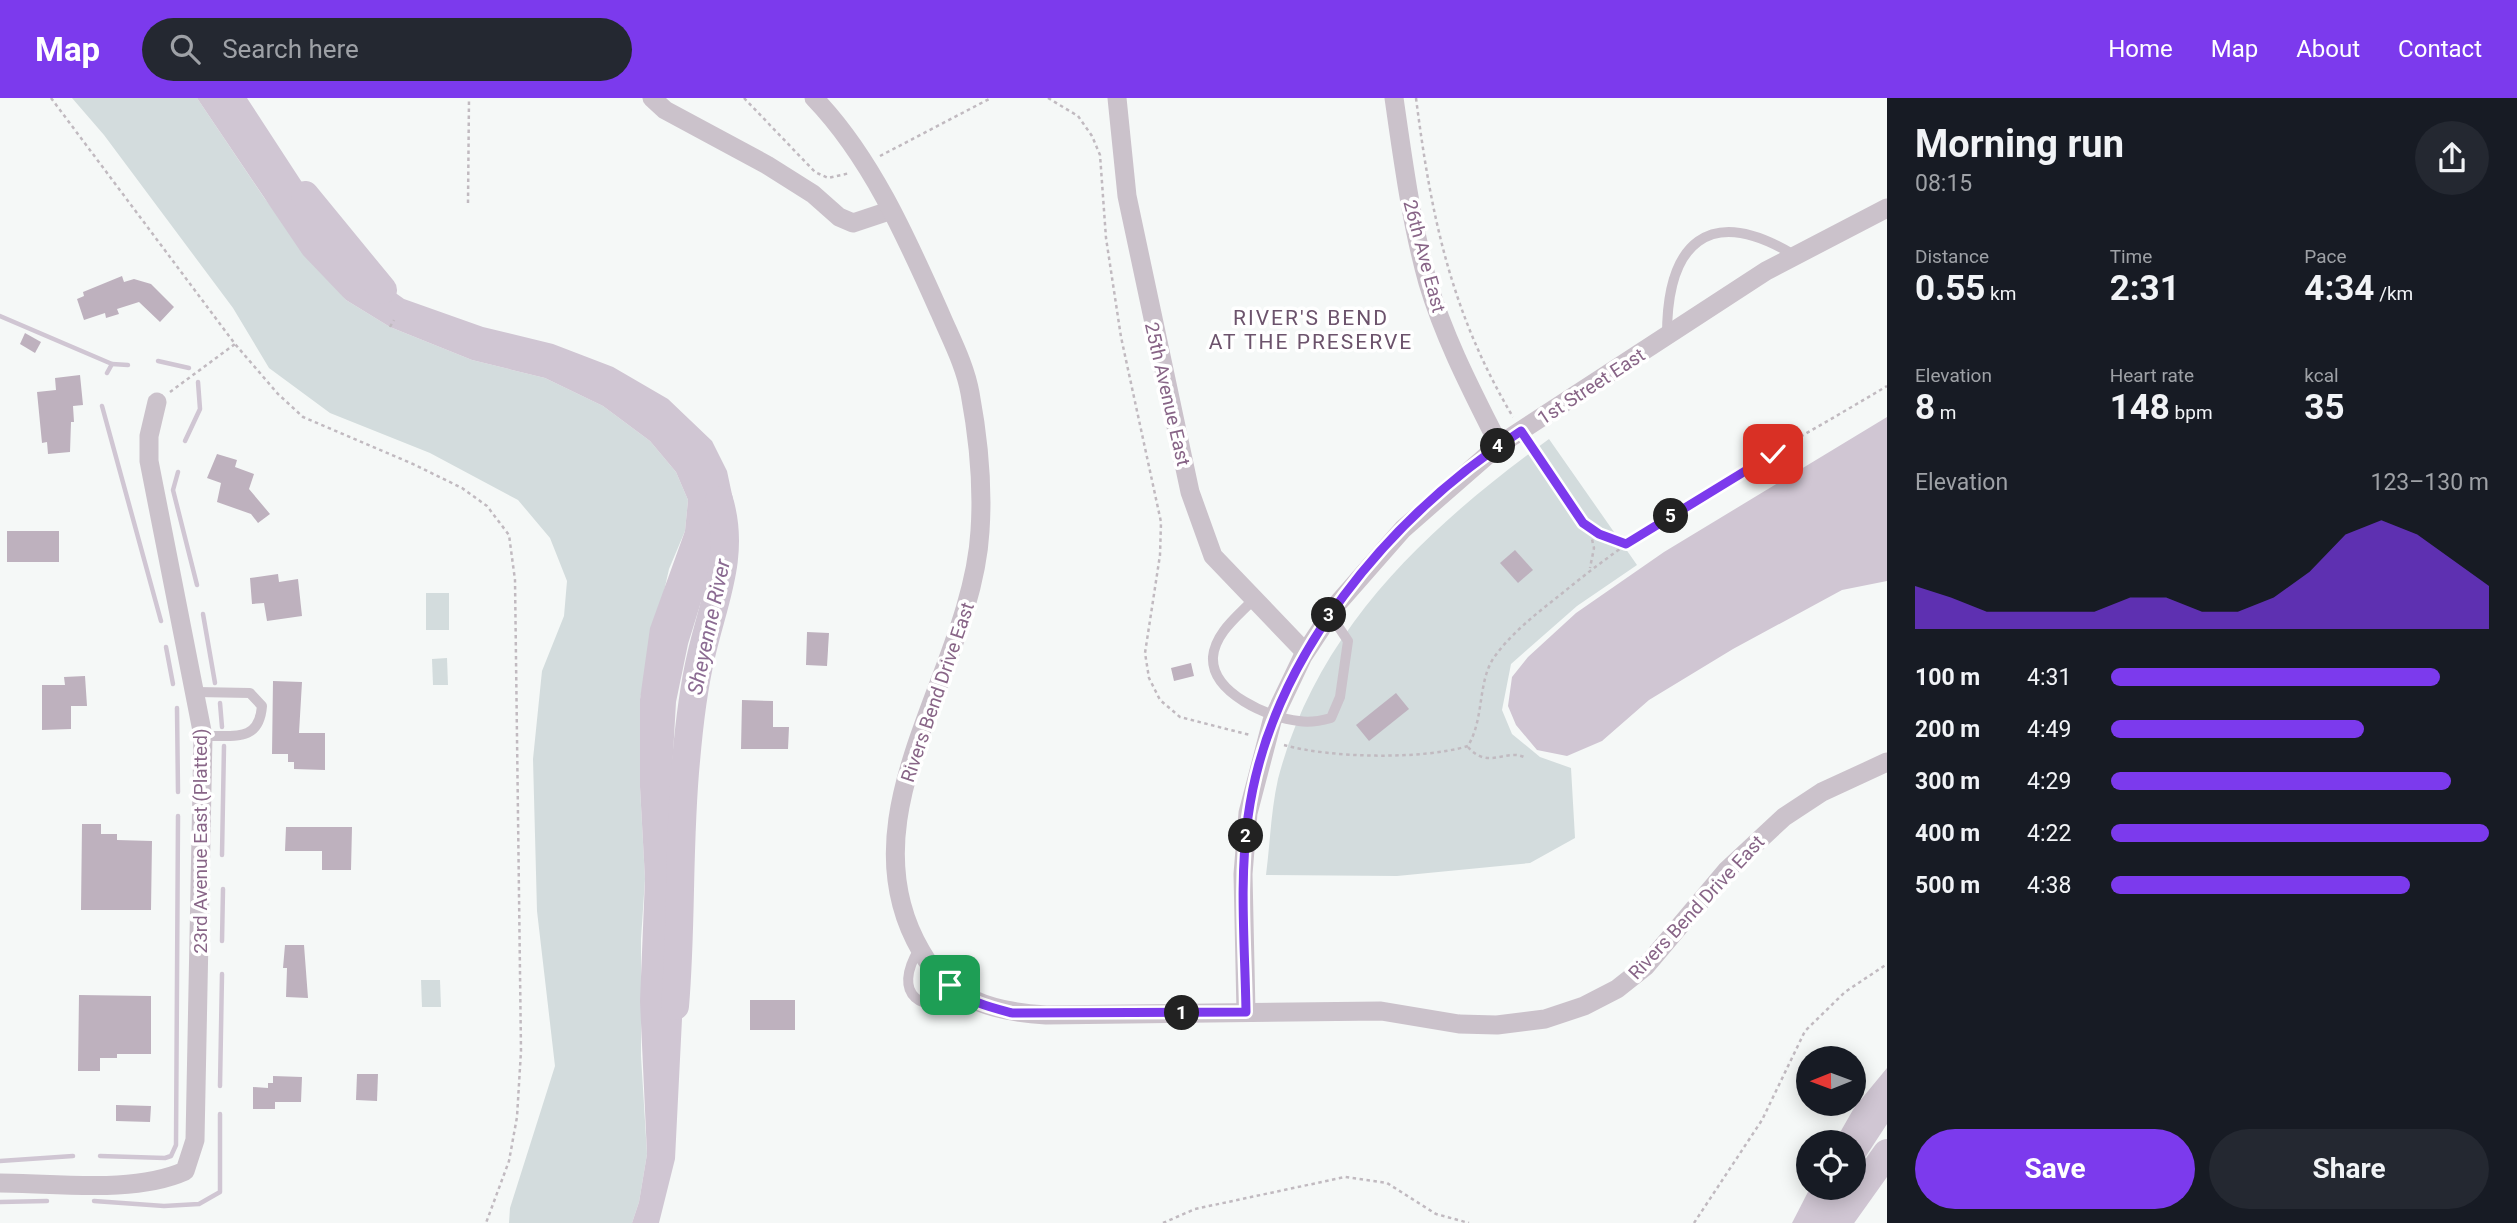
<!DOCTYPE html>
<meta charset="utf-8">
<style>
body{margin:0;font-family:Roboto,sans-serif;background:#242831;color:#f1f3f6;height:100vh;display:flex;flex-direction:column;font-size:26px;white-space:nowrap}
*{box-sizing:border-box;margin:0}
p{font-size:23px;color:#9ea1a6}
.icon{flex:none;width:38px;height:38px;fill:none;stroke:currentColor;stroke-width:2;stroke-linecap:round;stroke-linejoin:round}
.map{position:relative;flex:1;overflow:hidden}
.sheet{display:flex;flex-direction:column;background:#171b24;width:630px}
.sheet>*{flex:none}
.needle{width:46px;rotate:269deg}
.controls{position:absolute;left:1796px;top:948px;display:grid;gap:14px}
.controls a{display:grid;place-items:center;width:70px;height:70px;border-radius:50%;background:#171b24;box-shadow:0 4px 18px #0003;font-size:35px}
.pin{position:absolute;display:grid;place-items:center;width:60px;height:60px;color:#fff;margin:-30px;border-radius:14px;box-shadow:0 4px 10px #0006}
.km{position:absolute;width:35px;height:35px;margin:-18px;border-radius:50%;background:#222;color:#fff;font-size:19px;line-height:35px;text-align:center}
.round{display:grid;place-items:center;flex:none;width:74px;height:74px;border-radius:37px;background:#242831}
.headline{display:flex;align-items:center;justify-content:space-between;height:119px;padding:0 28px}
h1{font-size:38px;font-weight:700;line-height:52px}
.metrics{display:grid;grid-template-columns:repeat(3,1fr);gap:10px;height:119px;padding:7px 28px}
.metrics div{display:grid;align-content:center}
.metrics b{font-size:35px;font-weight:700}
.metrics small{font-size:19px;font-weight:400}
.metrics p{font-size:19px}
.chart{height:196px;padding:14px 28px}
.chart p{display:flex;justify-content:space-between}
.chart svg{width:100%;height:126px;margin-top:7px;fill:#7c3aed;opacity:.7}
.primary-button{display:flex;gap:14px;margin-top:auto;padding:14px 28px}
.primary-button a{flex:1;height:80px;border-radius:42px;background:#7c3aed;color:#fff;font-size:28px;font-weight:700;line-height:80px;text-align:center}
.primary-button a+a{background:#242831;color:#f1f3f6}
ul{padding:0 28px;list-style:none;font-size:23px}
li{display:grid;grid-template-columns:112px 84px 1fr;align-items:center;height:52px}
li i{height:18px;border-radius:9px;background:#7c3aed}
header{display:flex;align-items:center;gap:42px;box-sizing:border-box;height:98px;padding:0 35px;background:#7c3aed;color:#fff}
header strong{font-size:33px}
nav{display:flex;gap:38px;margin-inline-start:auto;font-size:24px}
.search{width:490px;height:63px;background:#242831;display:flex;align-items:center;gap:18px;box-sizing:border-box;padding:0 24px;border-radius:38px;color:#9ea1a6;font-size:26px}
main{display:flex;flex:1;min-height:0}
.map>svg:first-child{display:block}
.green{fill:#d3dcdd}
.water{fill:#d0c6d3}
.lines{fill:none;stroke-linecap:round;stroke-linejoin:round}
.stream{stroke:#d0c6d3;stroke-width:4.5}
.river{stroke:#d0c6d3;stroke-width:28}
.building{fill:#beb1be}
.path{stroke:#c1bac0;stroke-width:2.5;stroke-dasharray:3.5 3.5;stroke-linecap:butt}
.service{stroke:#cbc2cb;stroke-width:10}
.minor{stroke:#cbc2cb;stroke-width:19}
.route-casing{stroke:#fff;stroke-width:14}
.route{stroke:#7c3aed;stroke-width:9}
.labels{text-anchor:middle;stroke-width:7;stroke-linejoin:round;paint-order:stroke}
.street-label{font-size:19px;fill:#886587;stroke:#fff}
.neighbourhood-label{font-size:21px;letter-spacing:2px;fill:#6c536c;stroke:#fff}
.water-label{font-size:21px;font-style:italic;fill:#8b6b92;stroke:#fff}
</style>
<header>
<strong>Map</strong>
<div class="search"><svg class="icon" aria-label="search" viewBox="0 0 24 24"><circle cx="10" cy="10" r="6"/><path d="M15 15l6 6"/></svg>Search here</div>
<nav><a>Home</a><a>Map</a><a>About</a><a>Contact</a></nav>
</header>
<main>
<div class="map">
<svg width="1887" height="1125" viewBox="0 0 1887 1125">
<rect width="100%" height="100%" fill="#f5f8f7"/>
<g class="green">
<polygon points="72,0 197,0 265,101 346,202 390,229 472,262 545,280 603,308 650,343 676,374 688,402 685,433 669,471 640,601 640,689 645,781 641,841 641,958 647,1056 639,1104 632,1125 509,1125 510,1110 555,968 537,813 533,661 542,573 564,518 567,483 550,440 518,402 430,355 330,315 269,270 233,210 104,37"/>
<path d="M1549,341l88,126 -60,41 -66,58 -9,46 10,24 28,23 31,11 4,70 -45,25 -133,13 -131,-1c4,-31 5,-65 12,-96 39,-150 150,-252 271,-340z"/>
<rect x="426" y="495" width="23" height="37"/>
<polygon points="447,560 448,587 433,587 432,561"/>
<polygon points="421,882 440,882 441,909 422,909"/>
</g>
<g class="water">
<polygon points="197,0 247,0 335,135 370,177 404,201 483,229 553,246 613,269 668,301 712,343 727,373 734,406 725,446 705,491 688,546 676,604 671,692 671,781 673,845 683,901 675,1061 659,1125 632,1125 639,1104 647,1056 640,903 645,781 640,689 640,601 650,530 685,433 688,402 676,374 650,343 603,308 545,280 472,262 390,229 346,202 303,157"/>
<polygon points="1887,319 1887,483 1842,492 1733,551 1649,602 1602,643 1567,658 1537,652 1516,627 1508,608 1512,579 1528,559 1576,515 1664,454"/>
<polygon points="1887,970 1887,1026 1853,1078 1853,1045 1834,1045 1854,1010"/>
<polygon points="1810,1090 1847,1090 1831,1125 1792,1125"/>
</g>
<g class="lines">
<g class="stream">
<polyline points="0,218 112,266 107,275"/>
<polyline points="158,263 189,270"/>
<polyline points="112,266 128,267"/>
<polyline points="102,308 161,523"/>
<polyline points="185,343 200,311 198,284"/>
<polyline points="178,374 173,392 197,487"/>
<polyline points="203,516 215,585"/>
<polyline points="166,549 173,586"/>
<polyline points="220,605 222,629"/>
<polyline points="177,610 178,694"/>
<polyline points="222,757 224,648"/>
<polyline points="222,843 223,791"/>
<polyline points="220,988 222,876"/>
<polyline points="100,1058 165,1060 171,1058 176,1047 178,718"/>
<polyline points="0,1063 73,1058"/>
<polyline points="94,1103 164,1108 199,1106 220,1094 220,1016"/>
<polyline points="0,1104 47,1103"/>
</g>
<g class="river">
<polyline points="305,97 383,192"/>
<path d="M675,908c7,-81 3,-163 11,-245 3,-35 7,-71 15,-105 12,-54 35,-101 18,-156"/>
<polyline points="1837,1125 1887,1055"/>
</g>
</g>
<g class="building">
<polygon points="122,178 124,184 134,181 151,186 174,209 160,224 139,204 117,211 119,216 106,220 105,215 84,222 77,201 84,198 83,194"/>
<polygon points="25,235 41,244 35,255 20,246"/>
<polygon points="80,277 83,307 73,308 74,324 71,324 70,354 48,356 47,344 42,345 37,294 56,292 55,280"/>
<polygon points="217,356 237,362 235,369 254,376 249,391 270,416 258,425 251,416 217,404 221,385 207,380"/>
<rect x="7" y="433" width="52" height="31"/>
<polygon points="1515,452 1533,472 1518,485 1500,465"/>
<polygon points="278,476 279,484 298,481 302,518 267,523 264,505 252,506 250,480"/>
<polygon points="807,534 829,535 827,568 806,567"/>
<polygon points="1191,565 1194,578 1174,583 1171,570"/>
<polygon points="85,578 87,608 71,608 71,631 42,632 42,587 65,587 64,579"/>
<polygon points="273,583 302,584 299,635 325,635 325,672 294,671 294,664 288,664 288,656 272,656"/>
<polygon points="1396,595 1409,611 1369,643 1356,627"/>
<polygon points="742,602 773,603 773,629 789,629 788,651 741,651"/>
<polygon points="82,726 101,726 101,736 117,736 117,742 152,743 151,812 81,812"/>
<polygon points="286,729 352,729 351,772 322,772 322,753 285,753"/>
<polygon points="285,847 304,847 308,900 286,899 287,870 283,870"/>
<polygon points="79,897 151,898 151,956 117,956 117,960 100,960 100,973 78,973"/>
<rect x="750" y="902" width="45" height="30"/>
<polygon points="357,976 378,976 377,1003 356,1002"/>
<polygon points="273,978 302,979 301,1004 275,1004 275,1011 253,1011 253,989 268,990 268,985 273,985"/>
<polygon points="116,1007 151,1008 150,1024 116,1023"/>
</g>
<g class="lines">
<g class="path">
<polyline points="51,0 235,246 278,296 303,319 413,366 462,390 487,408 509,437 515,482 521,953 517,1019 509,1063 486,1125"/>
<polyline points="744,0 815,74 828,80 850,75"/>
<polyline points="1048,0 1078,18 1092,38 1100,57 1106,140 1121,239 1161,424 1160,457 1145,555 1149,580 1160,602 1180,619 1250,637"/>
<path d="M1416,0c15,118 35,215 97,319"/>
<polyline points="880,58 991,0"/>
<polyline points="468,105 469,0"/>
<polyline points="390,229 394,222"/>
<polyline points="170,294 235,246"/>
<polyline points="1531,348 1591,437 1594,450 1590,470"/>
<polyline points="1586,426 1599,436 1626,446"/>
<path d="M1284,647c46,13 138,15 184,1 17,-29 9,-65 27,-90 19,-26 45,-45 70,-65 98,-81 214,-140 322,-205"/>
<path d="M1468,649c21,24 38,0 58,11"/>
<polyline points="1163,1125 1195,1111 1345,1079 1387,1085 1436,1116 1469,1125"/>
<polyline points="1694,1125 1762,1022 1805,933 1845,894 1887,866"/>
</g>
<g class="service">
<path d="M1667,237c0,-91 41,-132 127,-80"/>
<path d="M1253,502c-15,16 -38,33 -40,57 -2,36 56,61 86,64 11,2 21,0 32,-3l9,-21 8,-56 -18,-27"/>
<path d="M197,594l53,1 12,13c-3,37 -29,29 -59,30"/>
<path d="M919,851c-28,46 2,67 47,49"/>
</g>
<g class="minor">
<polyline points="652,0 665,12 767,67 813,96 839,119 853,125 889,113"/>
<path d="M814,0c57,59 93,141 126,215 11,26 25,52 30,80 8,43 13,94 10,138 -8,140 -139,283 -59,420 27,48 72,61 125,64l335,-4 78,13 38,1 48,-6 39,-13 33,-17 29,-23 80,-95 58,-54 38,-25 65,-30"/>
<polyline points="1117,0 1127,98 1190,394 1213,458 1305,554"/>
<path d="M1394,0c9,62 17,124 34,185 17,57 45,110 71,162"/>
<polyline points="1246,914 1243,776 1248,715 1272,623 1303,558 1338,505 1403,431 1499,347 1766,173 1887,110"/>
<path d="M0,1085c56,0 134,11 185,-12l10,-31 8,-404 -54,-275v-25l8,-34"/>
</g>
</g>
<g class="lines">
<g class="route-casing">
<path id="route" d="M950,887c18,17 39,22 62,28l234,-1c-1,-65 -7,-131 2,-195 22,-160 142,-301 273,-386l62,92 16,11 27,10 147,-90"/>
</g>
<use href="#route" class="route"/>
</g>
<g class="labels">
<g class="street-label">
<text transform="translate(1425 158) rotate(75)" y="7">26th Ave East</text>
<text transform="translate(1591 288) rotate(-33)" y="7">1st Street East</text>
<text transform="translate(1168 296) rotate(77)" y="7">25th Avenue East</text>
<text transform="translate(937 594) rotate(-71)" y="7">Rivers Bend Drive East</text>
<text transform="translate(200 743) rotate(-90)" y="7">23rd Avenue East (Platted)</text>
<text transform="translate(1696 809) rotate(-47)" y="7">Rivers Bend Drive East</text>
</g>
<g class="neighbourhood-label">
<text x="1311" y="227">RIVER'S BEND<tspan x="1311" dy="24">AT THE PRESERVE</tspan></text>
</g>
<g class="water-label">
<text transform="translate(709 529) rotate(-78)" y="7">Sheyenne River</text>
</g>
</g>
</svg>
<div class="controls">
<a><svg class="needle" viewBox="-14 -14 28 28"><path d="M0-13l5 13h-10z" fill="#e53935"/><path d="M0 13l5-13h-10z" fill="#9ea1a6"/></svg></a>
<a><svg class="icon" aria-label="locate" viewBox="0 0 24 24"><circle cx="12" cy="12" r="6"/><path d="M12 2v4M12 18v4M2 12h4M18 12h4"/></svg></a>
</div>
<div class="pin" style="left:950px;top:887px;background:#1e9e55"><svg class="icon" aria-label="arrive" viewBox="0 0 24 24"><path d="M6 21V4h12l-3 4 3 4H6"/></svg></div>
<div class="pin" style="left:1773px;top:356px;background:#d93025"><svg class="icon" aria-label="check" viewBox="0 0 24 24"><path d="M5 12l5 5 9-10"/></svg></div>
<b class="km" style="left:1182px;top:915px">1</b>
<b class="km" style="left:1246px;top:738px">2</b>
<b class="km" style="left:1329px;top:517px">3</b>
<b class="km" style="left:1498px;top:348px">4</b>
<b class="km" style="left:1671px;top:418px">5</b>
</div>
<section class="sheet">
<div class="headline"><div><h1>Morning run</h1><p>08:15</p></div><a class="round"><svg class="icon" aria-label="share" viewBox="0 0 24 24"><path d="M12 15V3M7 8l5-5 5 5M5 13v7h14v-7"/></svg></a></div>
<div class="metrics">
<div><p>Distance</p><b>0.55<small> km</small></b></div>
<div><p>Time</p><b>2:31</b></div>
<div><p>Pace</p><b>4:34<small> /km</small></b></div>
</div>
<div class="metrics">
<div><p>Elevation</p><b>8<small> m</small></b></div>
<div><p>Heart rate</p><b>148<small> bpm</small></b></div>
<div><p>kcal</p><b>35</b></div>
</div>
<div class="chart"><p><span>Elevation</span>123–130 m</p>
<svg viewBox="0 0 160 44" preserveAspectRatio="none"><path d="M0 44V29L10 33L20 38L30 38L40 38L50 38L60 33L70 33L80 38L90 38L100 33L110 24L120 11L130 6L140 11L150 20L160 29V44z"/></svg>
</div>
<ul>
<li><b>100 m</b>4:31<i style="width:87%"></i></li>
<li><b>200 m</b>4:49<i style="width:67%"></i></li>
<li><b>300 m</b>4:29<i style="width:90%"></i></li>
<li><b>400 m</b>4:22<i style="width:100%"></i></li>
<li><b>500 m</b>4:38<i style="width:79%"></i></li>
</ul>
<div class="primary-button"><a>Save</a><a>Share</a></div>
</section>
</main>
